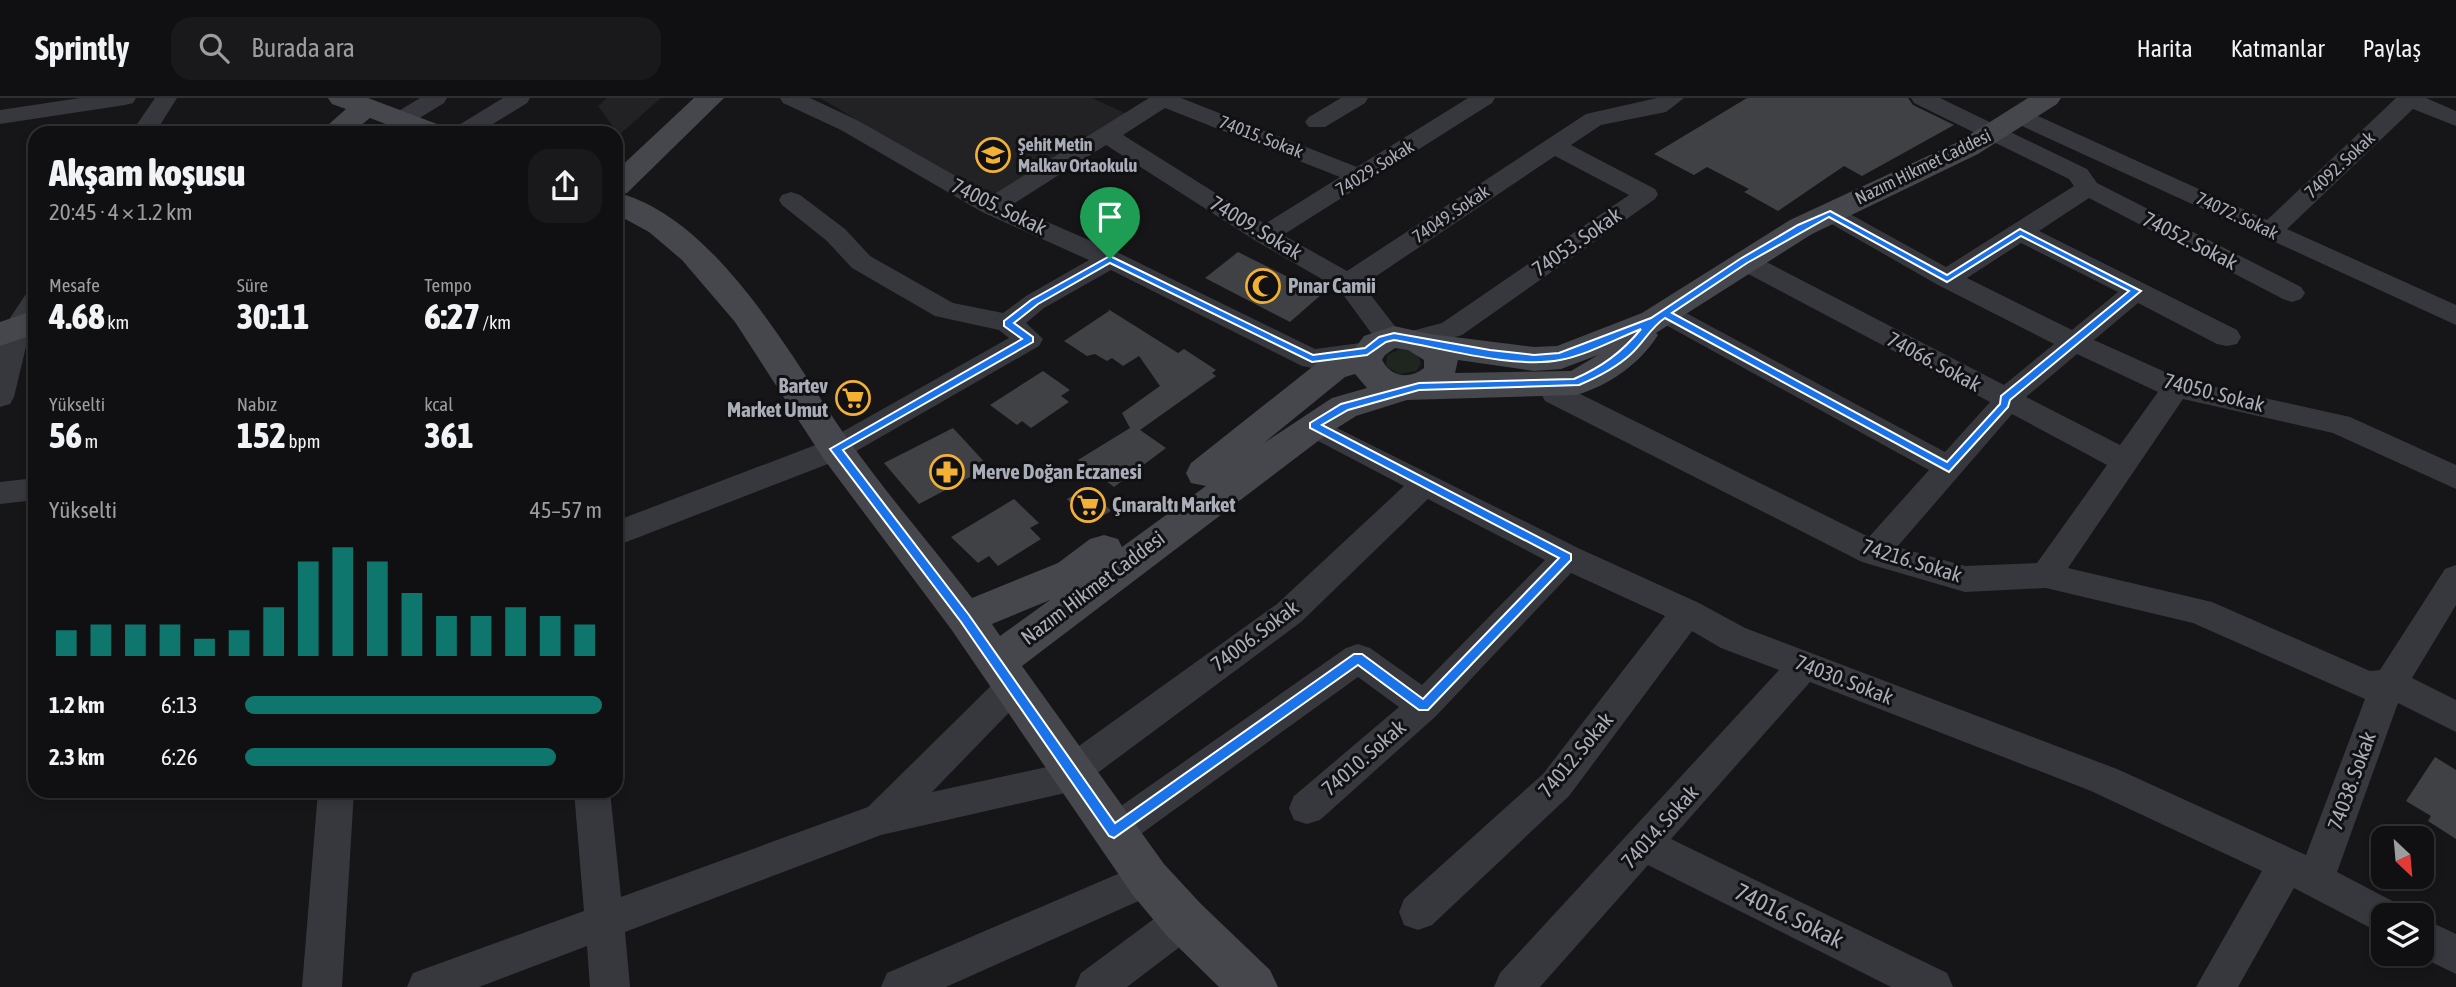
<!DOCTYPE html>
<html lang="tr">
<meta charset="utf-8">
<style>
body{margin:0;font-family:"Asap Condensed",sans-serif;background:#19191b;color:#f1f3f6;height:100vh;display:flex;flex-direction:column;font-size:26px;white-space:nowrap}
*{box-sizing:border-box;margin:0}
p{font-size:23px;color:#9c9d9f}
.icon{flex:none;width:38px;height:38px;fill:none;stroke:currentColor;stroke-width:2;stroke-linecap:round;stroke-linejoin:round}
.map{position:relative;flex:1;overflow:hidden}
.sheet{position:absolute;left:28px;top:28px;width:595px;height:672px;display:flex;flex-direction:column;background:#101012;border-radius:21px;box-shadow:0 4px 10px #0003,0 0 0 2px #303032}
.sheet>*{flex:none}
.needle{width:46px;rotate:154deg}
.tools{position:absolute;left:2371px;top:728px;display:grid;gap:14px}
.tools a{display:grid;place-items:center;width:63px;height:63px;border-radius:14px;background:#101012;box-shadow:0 4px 10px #0003,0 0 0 2px #303032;font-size:35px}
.pin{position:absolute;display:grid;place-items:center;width:60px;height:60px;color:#fff;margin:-72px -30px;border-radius:50% 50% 50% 0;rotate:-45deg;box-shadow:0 0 7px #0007}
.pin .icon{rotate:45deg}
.round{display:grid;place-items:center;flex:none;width:74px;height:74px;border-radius:21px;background:#19191b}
.headline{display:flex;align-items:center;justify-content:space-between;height:119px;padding:0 21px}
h1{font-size:38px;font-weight:800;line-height:52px}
.stats{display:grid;grid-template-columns:repeat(3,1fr);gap:10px;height:119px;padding:7px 21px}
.stats div{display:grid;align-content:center}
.stats b{font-size:35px;font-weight:800}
.stats small{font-size:19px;font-weight:400}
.stats p{font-size:19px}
.chart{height:196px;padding:14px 21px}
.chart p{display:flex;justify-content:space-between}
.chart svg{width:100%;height:126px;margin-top:7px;stroke:#0f766e;stroke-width:6}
ul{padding:0 21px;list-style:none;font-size:23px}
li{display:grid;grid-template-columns:112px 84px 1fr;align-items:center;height:52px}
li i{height:18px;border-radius:9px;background:#0f766e}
header{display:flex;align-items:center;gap:42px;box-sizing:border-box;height:98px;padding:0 35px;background:#101012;border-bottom:2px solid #303032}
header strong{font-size:33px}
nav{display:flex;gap:38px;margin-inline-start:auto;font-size:24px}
.search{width:490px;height:63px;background:#19191b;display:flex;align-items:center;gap:18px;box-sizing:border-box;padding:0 24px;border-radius:21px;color:#9c9d9f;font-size:26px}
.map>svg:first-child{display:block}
.built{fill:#222225}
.green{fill:#1e261f}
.building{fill:#404145}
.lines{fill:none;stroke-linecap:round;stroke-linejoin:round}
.minor{fill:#37383d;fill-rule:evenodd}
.secondary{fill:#45474d;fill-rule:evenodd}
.route{fill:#1a73e8;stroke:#fff;stroke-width:2;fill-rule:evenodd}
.labels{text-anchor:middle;stroke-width:6;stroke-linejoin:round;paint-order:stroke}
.far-street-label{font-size:18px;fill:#a8adb8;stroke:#111113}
.far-poi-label{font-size:18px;font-weight:bold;fill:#a8adb8;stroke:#111113;text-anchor:start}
.street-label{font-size:21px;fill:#a8adb8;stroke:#111113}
.poi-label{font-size:21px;font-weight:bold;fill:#a8adb8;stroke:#111113;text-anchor:start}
.near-street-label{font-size:24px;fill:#a8adb8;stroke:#111113}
</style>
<header>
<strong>Sprintly</strong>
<div class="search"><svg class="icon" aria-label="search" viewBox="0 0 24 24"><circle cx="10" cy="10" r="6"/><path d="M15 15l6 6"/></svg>Burada ara</div>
<nav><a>Harita</a><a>Katmanlar</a><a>Paylaş</a></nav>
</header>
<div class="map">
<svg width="2456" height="889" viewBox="0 0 2456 889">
<rect width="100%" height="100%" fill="#161618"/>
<g class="built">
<polygon points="607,0 661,0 619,37 598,8"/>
<polygon points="820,0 1092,0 1129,17 991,101"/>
</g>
<path class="green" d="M1401,251c10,1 18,5 20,15l-5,7 -17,3 -13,-8 1,-11z"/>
<g class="building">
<polygon points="1747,0 1908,0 1913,7 1954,27 1862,78 1844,68 1778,113 1744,94 1749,91 1707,69 1694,77 1654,56"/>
<polygon points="1238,154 1322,196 1290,224 1205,180"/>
<polygon points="1108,211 1178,255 1184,251 1216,272 1212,275 1216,278 1140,332 1166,350 1114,389 1078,362 1130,330 1122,315 1160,288 1139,258 1123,268 1112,260 1107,263 1095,256 1087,258 1064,243 1109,213"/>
<polygon points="1043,273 1070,292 1061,298 1069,304 1031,330 1022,323 1017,327 990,307"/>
<polygon points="953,330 989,369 919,406 884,365"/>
<polygon points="1089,389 1111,413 1090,425 1067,401"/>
<polygon points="1014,401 1039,425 1030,430 1041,441 998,468 989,458 978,465 951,439"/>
<polygon points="2435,659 2456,672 2456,741 2428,723 2431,718 2406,703"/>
</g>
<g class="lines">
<g class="minor">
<polygon points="80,0 136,0 133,5 125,7 0,26 0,12"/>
<polygon points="155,0 177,0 155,35 131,35"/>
<polygon points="420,0 447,0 444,5 408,27 392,27 388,22 392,17"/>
<polygon points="503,0 530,0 527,5 478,35 450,35 454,30"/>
<path d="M780,0h30l47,22 134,76 158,-98h32l176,69 111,-69h27l-3,5 -209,132 64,36 239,-157 71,-16h27l-18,14 -65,13 -30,20 84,44 3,5 -3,5 -193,136 -44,13 -10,-2 -4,-7 4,-7 34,-9 187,-128 -74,-39 -192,129 41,53 -4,7 -10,2 -10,-2 -41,-56 -83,-48 -150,-96 -96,61 109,47 196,96 53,-7 10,2 4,7 -4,7 -66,10 -10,-2 -191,-96 -67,38 -18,15 17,16 -4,7 -193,111 -230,89v-25l210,-80 183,-103 -10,-8 -64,-14 -83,-48 -25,-27 -45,-36 -3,-5 3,-5 9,-3 9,3 45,34 25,27 83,47 50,10 23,-17 63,-36 -107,-48 -141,-82 -58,-27zM1165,10l175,69 -75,47 -142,-89z"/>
<polygon points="1341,0 1368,0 1365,5 1325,29 1309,29 1305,24 1309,19"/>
<path d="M1911,0h29l147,71 10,14 204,104 4,6 -4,6 -9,3 -9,-3 -194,-101 -50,33 198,99 4,7 -4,7 -10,2 -10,-2 -79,-41 -44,37 89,40 167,37 106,48v24l-123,-56 -150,-34 -115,169 144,34 158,69 10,-1 65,-101 11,-4v40l-44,73 44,22v32l-58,-29 -61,169 61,32 5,11h-19v20l-90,-47 -56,99h-42l66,-116 -171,-80 -281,-109 -139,157 276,134 6,14h-62l-243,-122 -108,122h-46l6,-14 279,-303 -58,-22 -29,-17 -123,165 -137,129 -14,5 -14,-5 -5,-13 5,-13 139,-125 122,-158 -94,-43 -135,143 -116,104 -13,4 -13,-4 -5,-12 5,-12 105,-89 -41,-30 -231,167 -13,5 -13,-5 -6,-12 6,-12 245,-172 12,-4 12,4 52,37 123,-125 -117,-61 -127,123 -209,155 -5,11 -206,47 -256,97 5,55h-40l-3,-41 -108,41h-72l6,-14 171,-62 -10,-120h36l11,106 247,-90 133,-131 12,-4 12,4 5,10 -5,10 -93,96 124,-27 2,-4 219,-157 127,-118 -101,-53 -5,-7 5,-7 10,-3 265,132 121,55 46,25 372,141 189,86 59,-156 -172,-76 -147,-35 -81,4 -103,-30 -317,-161 -9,-17 4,-7 10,-3 10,3 6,10 303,150 60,-67 -274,-151 -4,-6 4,-6 10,-3 10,3 270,145 45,-50 -255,-135 -4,-6 4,-6 9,-2 9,2 251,130 50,-41 -116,-59 -117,-67 -4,-5 4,-5 9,-3 9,3 107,59 128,-81 -5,-7 -155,-76zM2021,145l97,49 -46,38 -105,-52zM2077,256l81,38 -38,53 -94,-48zM2012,316l95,51 -70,98 -72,3 -68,-19z"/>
<polygon points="2396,0 2426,0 2456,13 2456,28 2413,11 2287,131 2456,207 2456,227 2011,23 2007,18 2011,13 2027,13 2267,122"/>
<polygon points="35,193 35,223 30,232 14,299 10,306 0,309 0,241 2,232 26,196"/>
<polygon points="35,380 35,402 0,406 0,384"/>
<polygon points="318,693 354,693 342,889 302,889"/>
<polygon points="1148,763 1161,769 1167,781 1161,793 946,889 881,889 887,875"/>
<polygon points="1184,804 1198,809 1203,822 1198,835 1127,889 1075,889 1081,875 1170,809"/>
<polygon points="2422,820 2456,836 2456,876 2415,856 2422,856"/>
</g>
<g class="secondary">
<polygon points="328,0 368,0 445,29 449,35 409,35 370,20 351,35 319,35 346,11 332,6"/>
<path d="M694,0h30l-97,95 -5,1c98,29 170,165 225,244 39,55 84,107 125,160l86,-35 32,-24 14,-4 14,4 4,8 84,-61 -15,-3 -5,-10 5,-10 130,-103 31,-8 12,-16 30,-10 36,8 104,13 23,-1 85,-33 148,-93 168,-78 70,-44h33l-4,6 -79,50 -166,80 -156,99 2,2c-18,29 -50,51 -82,60l-169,5 -51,16 -30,19 -304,231 142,198 37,40 69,66 8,17h-59l-52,-51 -35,-42 -181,-265 -128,-171 -88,-136 -53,-62 -33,-28 -33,-18v-43zM1395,250l13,2 16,10v8c-15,12 -33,9 -42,-8l3,-5zM1598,257l-27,16 -116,2 3,-13 76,11 27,-2zM1355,276l12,14 -35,10 -68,45 81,-66zM1050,502l-50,36 -8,-12z"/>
<polygon points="35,212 35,236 0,248 0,224"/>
</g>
</g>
<path class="route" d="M1830,113l117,64 73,-46 121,62 -131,109 -2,7 -59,65 -284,-154c-14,9 -21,24 -34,36 -15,14 -33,23 -52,31l-160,5 -71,20 -26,15 249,129v6l-143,150h-9l-61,-45 -244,173 -5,-2 -148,-214 -131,-173 192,-110 -18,-13v-5l27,-21 79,-44 203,99 52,-7 14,-11 15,-4 96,17 44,5 25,-2 92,-35 89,-59 58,-34zM1829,119l118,65 74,-46 108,55 -128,105 -1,8 -53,58 -275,-149 75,-50zM1110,165l202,99 55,-7 19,-13 8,-2c48,8 120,29 166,20 27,-5 56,-21 81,-31 -19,23 -39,38 -67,50l-155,4 -78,21 -31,19v5l249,130 -136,141 -61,-45h-8l-239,169 -146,-208 -126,-165 190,-108v-5l-19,-14 24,-19z"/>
<defs>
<g id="school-ring" transform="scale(1.75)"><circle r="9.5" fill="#111113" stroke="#f2b134" stroke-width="1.5"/><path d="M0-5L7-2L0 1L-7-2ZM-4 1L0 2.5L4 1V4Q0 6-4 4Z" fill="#f2b134"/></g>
<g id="mosque-ring" transform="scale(1.75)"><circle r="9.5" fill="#111113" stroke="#f2b134" stroke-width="1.5"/><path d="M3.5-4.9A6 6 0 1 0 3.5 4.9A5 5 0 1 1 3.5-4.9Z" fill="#f2b134"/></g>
<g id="supermarket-ring" transform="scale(1.75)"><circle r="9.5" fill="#111113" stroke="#f2b134" stroke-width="1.5"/><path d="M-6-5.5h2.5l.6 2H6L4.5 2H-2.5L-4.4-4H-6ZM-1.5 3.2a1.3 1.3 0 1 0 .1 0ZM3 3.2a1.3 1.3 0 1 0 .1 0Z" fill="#f2b134"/></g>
<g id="pharmacy-ring" transform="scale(1.75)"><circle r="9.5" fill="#111113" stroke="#f2b134" stroke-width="1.5"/><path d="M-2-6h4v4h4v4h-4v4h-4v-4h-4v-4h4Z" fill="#f2b134"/></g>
</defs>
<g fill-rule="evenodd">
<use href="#school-ring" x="993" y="57"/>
<use href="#mosque-ring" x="1263" y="188"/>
<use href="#supermarket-ring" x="853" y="300"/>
<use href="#pharmacy-ring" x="947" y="374"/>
<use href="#supermarket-ring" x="1088" y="407"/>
</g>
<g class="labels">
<g class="far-street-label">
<text transform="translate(1261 39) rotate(21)" y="6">74015. Sokak</text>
<text transform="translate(2340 67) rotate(-43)" y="6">74092. Sokak</text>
<text transform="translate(1923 69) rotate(-26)" y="6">Nazım Hikmet Caddesi</text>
<text transform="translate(1375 70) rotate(-32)" y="6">74029. Sokak</text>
<text transform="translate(1451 116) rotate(-34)" y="6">74049. Sokak</text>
<text transform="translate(2237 118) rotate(25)" y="6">74072. Sokak</text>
</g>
<g class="far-poi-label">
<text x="1018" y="53">Şehit Metin<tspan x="1018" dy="21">Malkav Ortaokulu</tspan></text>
</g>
<g class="street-label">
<text transform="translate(999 109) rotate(26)" y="7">74005. Sokak</text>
<text transform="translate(1256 130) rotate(31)" y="7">74009. Sokak</text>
<text transform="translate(2190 143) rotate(27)" y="7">74052. Sokak</text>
<text transform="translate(1577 144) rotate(-35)" y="7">74053. Sokak</text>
<text transform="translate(1934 264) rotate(28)" y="7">74066. Sokak</text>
<text transform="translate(2214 295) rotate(14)" y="7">74050. Sokak</text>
<text transform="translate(1912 463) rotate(17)" y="7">74216. Sokak</text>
<text transform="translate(1093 490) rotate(-37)" y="7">Nazım Hikmet Caddesi</text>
<text transform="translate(1255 538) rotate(-37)" y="7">74006. Sokak</text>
<text transform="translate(1844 582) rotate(21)" y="7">74030. Sokak</text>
<text transform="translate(1576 657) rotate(-50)" y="7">74012. Sokak</text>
<text transform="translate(1364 660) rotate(-41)" y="7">74010. Sokak</text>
<text transform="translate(2352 683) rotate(-70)" y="7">74038. Sokak</text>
<text transform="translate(1660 729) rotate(-48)" y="7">74014. Sokak</text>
</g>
<g class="poi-label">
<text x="1288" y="195">Pınar Camii</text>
<text x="828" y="295" text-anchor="end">Bartev<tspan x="828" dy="24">Market Umut</tspan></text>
<text x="972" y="381">Merve Doğan Eczanesi</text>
<text x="1112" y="414">Çınaraltı Market</text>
</g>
<g class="near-street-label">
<text transform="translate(1789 818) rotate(26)" y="8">74016. Sokak</text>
</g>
</g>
</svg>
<div class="tools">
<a><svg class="needle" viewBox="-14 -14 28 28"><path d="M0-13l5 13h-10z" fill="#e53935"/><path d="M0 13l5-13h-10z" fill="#9c9d9f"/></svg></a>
<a><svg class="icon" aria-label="layers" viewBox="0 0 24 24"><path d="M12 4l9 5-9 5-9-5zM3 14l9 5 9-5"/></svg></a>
</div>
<div class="pin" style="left:1110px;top:161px;background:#1e9e55"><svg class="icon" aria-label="arrive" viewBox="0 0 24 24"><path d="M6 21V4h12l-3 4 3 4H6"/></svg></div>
<section class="sheet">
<div class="headline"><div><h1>Akşam koşusu</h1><p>20:45 · 4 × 1.2 km</p></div><a class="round"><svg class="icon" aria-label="share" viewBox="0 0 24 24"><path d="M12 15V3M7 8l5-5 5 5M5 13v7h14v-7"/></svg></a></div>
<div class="stats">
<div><p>Mesafe</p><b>4.68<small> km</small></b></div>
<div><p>Süre</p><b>30:11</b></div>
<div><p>Tempo</p><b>6:27<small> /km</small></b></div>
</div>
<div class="stats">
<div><p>Yükselti</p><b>56<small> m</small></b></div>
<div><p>Nabız</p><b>152<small> bpm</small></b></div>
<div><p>kcal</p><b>361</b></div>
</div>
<div class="chart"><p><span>Yükselti</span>45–57 m</p>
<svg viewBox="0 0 160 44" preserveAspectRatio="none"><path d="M5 44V35M15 44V33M25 44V33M35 44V33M45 44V38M55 44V35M65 44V27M75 44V11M85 44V6M95 44V11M105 44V22M115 44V30M125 44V30M135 44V27M145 44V30M155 44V33"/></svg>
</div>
<ul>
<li><b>1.2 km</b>6:13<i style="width:100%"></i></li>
<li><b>2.3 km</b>6:26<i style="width:87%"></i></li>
</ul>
</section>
</div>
